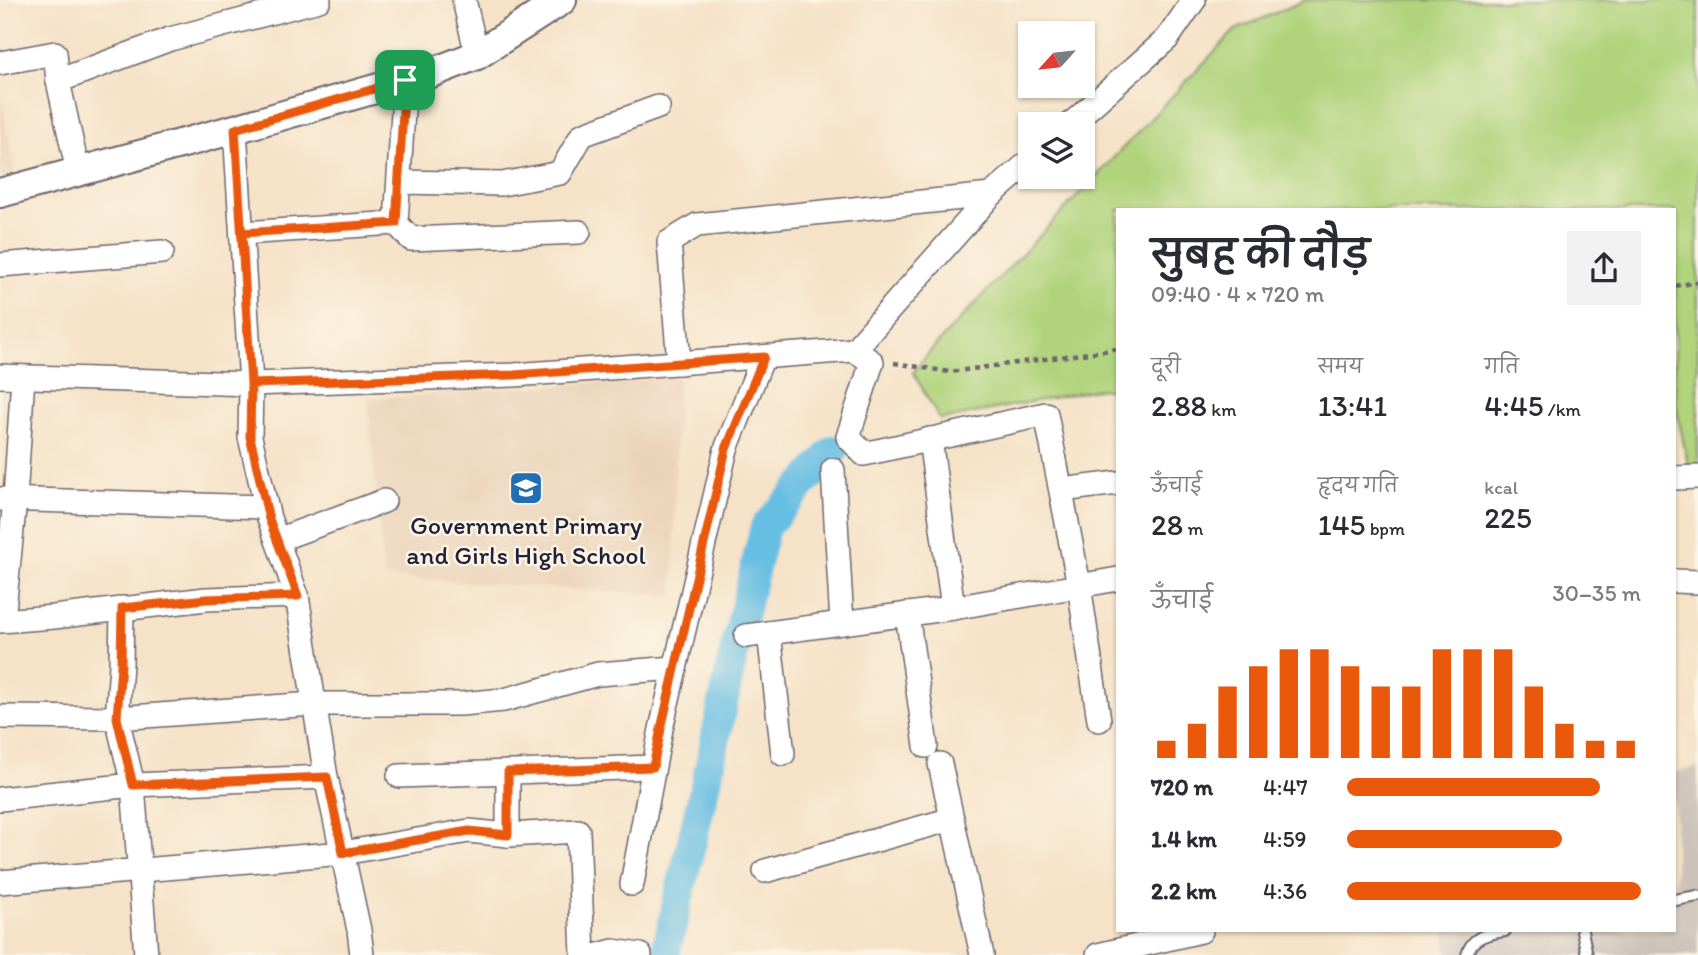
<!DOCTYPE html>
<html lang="hi">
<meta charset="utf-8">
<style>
body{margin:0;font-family:Itim,"Playpen Sans Deva",sans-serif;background:#f2f2f3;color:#2b2b33;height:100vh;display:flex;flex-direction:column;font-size:26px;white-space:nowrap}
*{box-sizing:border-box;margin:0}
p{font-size:23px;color:#7c7c81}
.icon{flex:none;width:38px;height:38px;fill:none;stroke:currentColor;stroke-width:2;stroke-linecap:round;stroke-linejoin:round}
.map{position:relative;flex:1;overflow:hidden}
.drawer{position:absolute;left:1116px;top:208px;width:560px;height:724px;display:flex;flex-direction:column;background:#fff;border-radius:0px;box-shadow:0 2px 5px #0004}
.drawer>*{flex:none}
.needle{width:46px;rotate:243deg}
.fabs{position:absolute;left:1018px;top:21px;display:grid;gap:14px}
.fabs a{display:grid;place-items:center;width:77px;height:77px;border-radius:0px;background:#fff;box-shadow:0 2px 5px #0004;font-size:35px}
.pin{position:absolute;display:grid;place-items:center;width:60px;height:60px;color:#fff;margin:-30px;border-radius:14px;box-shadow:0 4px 10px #0006}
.round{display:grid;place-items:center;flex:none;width:74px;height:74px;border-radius:0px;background:#f2f2f3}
.overview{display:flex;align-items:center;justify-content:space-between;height:119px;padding:0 35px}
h1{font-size:38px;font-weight:600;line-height:52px}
.metrics{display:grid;grid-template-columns:repeat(3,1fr);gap:10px;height:119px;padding:7px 35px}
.metrics div{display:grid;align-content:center}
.metrics b{font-size:30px;font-weight:600}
.metrics small{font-size:19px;font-weight:400}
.metrics p{font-size:19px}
.chart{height:196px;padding:14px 35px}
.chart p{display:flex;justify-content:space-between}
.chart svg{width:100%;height:126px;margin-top:7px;stroke:#ea580c;stroke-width:6}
ul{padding:0 35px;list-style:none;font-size:23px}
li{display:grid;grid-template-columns:112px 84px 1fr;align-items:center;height:52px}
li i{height:18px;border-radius:9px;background:#ea580c}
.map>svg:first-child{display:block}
.built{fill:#ead2b8}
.industrial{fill:#ccc2b9}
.green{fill:#b0d37c;stroke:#697a5c;stroke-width:2}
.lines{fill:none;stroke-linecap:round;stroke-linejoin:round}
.canal{stroke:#66bee3;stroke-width:30}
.service-casing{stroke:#6c656c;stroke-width:14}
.minor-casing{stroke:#6c656c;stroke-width:26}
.tertiary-casing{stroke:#6c656c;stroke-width:32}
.path{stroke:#6c656c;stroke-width:4.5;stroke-dasharray:5 5;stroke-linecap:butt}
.service{stroke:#fff;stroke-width:10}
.minor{stroke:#fff;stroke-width:23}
.tertiary{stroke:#fff;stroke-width:28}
.route-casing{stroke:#fff;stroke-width:14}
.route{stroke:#ea580c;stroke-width:9}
.labels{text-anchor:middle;stroke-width:5;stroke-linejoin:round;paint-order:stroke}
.poi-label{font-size:26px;fill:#22223b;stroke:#fcf5e5}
</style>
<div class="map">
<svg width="1698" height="955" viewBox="0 0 1698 955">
<rect width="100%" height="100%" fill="#fcf5e5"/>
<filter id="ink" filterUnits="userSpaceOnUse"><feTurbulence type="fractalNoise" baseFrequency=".0143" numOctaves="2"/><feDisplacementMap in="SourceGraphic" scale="14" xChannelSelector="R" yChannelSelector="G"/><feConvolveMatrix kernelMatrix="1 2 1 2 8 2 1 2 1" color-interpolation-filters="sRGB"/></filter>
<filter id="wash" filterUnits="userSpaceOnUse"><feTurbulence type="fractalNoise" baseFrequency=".00686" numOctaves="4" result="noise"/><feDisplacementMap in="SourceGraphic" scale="28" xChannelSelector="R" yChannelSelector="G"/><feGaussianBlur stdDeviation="1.57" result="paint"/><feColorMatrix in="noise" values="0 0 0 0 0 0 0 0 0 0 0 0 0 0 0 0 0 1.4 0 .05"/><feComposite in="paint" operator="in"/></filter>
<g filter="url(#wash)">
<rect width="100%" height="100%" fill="#f5e2c7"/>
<g class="built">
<polygon points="0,91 15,173 0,177"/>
<polygon points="678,377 673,596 384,577 368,399"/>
</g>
<polygon class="industrial" points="1698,767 1698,955 1447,955 1445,931 1675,931 1675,772"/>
<polygon class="green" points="1306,0 1698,0 1698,469 1689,469 1675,402 1675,210 1118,210 1118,391 1097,389 940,420 913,372 933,348 1235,30"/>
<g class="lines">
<polyline class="canal" points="665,955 709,769 731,665 765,527 834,450"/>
</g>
</g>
<g filter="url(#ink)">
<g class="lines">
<g class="service-casing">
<g id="service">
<polyline points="1675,900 1698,896"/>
<polyline points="1582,931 1587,955"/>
<path d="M1467,955c4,-19 21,-21 38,-24"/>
</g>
</g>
<g class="minor-casing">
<g id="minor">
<polyline points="464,0 477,55"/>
<polyline points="0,63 55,53 58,81 78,172"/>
<polyline points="58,81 170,39 319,0"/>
<polyline points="1071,124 1167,39 1194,0"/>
<polyline points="235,129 251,384 250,437 269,518 297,596 326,777 359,930 362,955"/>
<polyline points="399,182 502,184 560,173 582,135 658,107"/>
<polyline points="396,223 405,80"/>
<polyline points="242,233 396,223 411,239 579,232"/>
<polyline points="0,265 162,252"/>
<polyline points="854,350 991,195 1031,160"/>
<polyline points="679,363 669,242 697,225 991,195"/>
<polyline points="0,376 251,384 514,375 854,350 872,362 848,437 864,454 1046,414 1079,585 1099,720"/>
<polyline points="930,439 953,608"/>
<polyline points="833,470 842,623"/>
<polyline points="1675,478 1698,477"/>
<polyline points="1061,490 1118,483"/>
<polyline points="0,499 266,507"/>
<polyline points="277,540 384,501"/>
<polyline points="1675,581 1698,582"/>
<polyline points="122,608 121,665 117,718 133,785 146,955"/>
<polyline points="907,614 926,746"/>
<polyline points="3,620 15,499 23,377"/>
<polyline points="0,621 54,617 206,599 297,596"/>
<polyline points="769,633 783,754"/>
<polyline points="746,636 953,608 1118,579"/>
<polyline points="0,717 117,718 314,704 461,704 504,700 598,674 675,668"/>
<polyline points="940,764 982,955"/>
<polyline points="399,776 653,767"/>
<polyline points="0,799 133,785 326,777"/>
<polyline points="508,835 508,772"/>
<polyline points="765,871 952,819"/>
<polyline points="0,882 343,853 469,831 508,835 578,831 583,955"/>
<polyline points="632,884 661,729 726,449 763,357"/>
<polyline points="598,955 613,951 640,955"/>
<polyline points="1098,955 1201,931"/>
</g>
</g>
<g class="tertiary-casing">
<polyline id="tertiary" points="0,193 235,129 431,73 477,55 562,0"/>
</g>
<g class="path">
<polyline points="1675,286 1698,282"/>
<polyline points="894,363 950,372 1118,349"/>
</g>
<use href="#service" class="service"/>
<use href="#minor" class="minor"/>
<use href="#tertiary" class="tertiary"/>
</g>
</g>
<g class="lines" filter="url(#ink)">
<g class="route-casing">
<polyline id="route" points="405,80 235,129 251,384 250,437 269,519 298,596 206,599 122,608 121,665 117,718 133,785 327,777 343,853 469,831 508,835 508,772 653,767 661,729 726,449 764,357 514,375 251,384 242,233 396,223 405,80"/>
</g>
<use href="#route" class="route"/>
</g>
<defs>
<g id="school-square" transform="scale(1.75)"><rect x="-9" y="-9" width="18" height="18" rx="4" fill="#1f6fb2" stroke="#fcf5e5"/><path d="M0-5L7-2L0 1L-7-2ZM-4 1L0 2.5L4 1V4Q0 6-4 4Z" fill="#fff"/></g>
</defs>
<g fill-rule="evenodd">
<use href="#school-square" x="526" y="488"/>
</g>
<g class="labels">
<g class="poi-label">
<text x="526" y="534">Government Primary<tspan x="526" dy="30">and Girls High School</tspan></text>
</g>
</g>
</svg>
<div class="fabs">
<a><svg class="needle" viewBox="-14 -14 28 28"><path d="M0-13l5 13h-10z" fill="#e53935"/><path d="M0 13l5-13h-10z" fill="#7c7c81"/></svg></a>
<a><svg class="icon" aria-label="layers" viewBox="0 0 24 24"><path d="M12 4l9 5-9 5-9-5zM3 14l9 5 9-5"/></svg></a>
</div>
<div class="pin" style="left:405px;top:80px;background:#1e9e55"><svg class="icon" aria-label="arrive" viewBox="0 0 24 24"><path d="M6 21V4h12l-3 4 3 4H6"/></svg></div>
<section class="drawer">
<div class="overview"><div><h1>सुबह की दौड़</h1><p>09:40 · 4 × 720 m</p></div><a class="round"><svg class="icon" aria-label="share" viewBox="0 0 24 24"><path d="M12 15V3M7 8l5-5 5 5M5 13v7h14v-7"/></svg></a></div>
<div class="metrics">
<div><p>दूरी</p><b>2.88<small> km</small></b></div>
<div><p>समय</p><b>13:41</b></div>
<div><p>गति</p><b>4:45<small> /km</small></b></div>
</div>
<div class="metrics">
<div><p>ऊँचाई</p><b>28<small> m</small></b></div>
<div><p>हृदय गति</p><b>145<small> bpm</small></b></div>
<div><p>kcal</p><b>225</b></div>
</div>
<div class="chart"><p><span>ऊँचाई</span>30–35 m</p>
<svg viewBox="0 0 160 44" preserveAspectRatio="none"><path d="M5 44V38M15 44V32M25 44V19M35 44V12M45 44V6M55 44V6M65 44V12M75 44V19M85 44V19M95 44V6M105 44V6M115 44V6M125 44V19M135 44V32M145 44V38M155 44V38"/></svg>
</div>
<ul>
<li><b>720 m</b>4:47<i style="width:86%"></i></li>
<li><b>1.4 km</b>4:59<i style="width:73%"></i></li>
<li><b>2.2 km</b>4:36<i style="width:100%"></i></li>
</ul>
</section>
</div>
